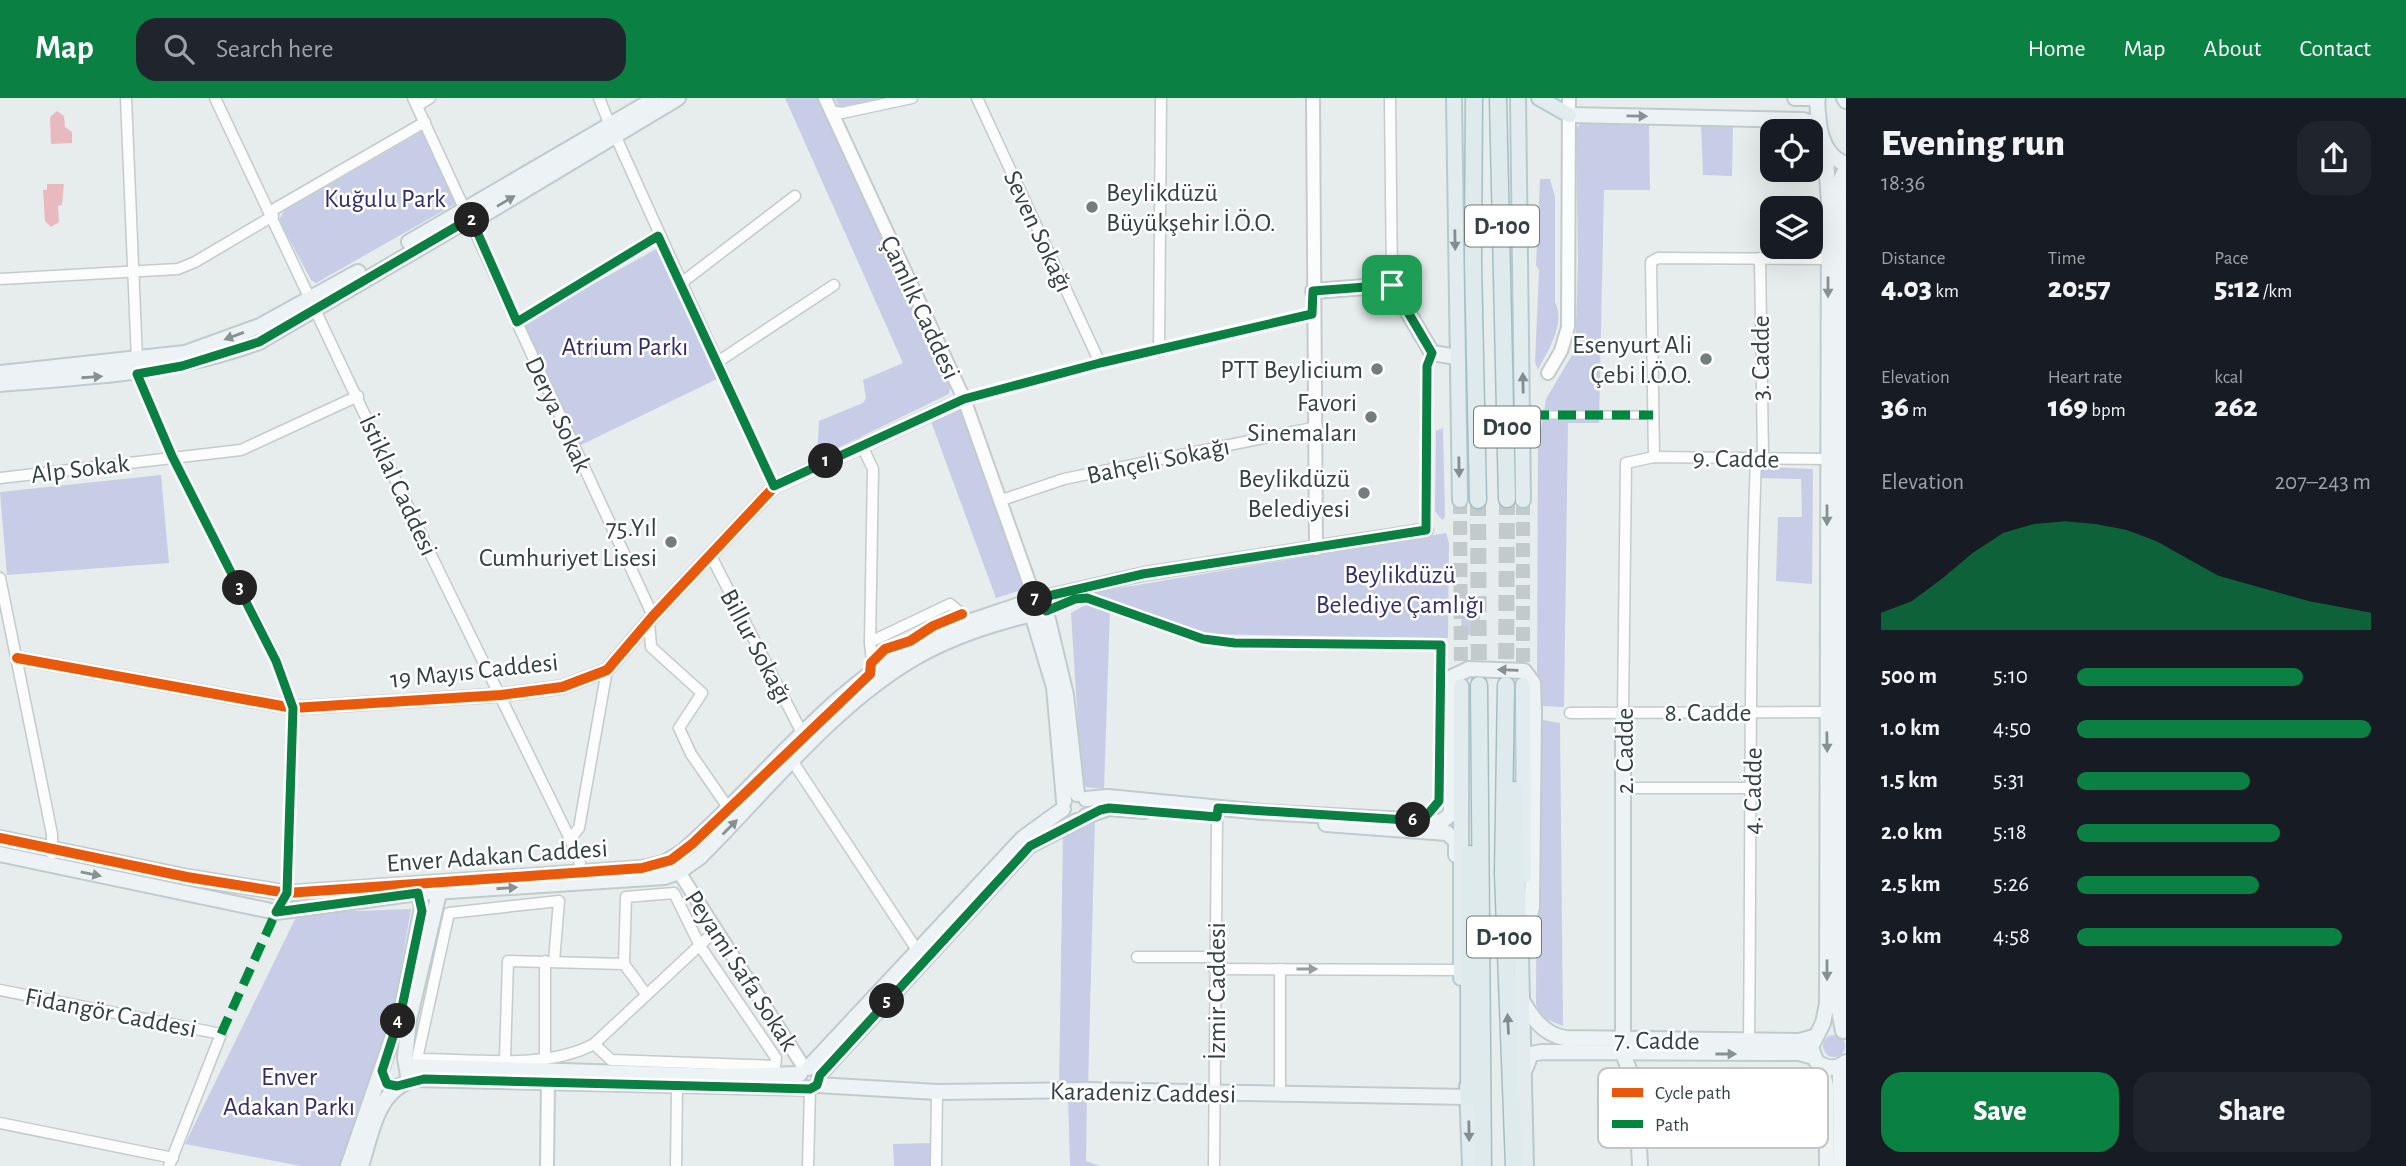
<!DOCTYPE html>
<meta charset="utf-8">
<style>
body{margin:0;font-family:"Alegreya Sans",sans-serif;background:#20242c;color:#f1f3f6;height:100vh;display:flex;flex-direction:column;font-size:26px;white-space:nowrap}
*{box-sizing:border-box;margin:0}
p{font-size:23px;color:#9ea1a6}
.icon{flex:none;width:38px;height:38px;fill:none;stroke:currentColor;stroke-width:2;stroke-linecap:round;stroke-linejoin:round}
.map{position:relative;flex:1;overflow:hidden}
.panel{display:flex;flex-direction:column;background:#171b24;width:560px}
.panel>*{flex:none}
.buttons{position:absolute;left:1760px;top:21px;display:grid;gap:14px}
.buttons a{display:grid;place-items:center;width:63px;height:63px;border-radius:14px;background:#171b24;box-shadow:0 7px 28px #0002;font-size:35px}
.pin{position:absolute;display:grid;place-items:center;width:60px;height:60px;color:#fff;margin:-30px;border-radius:14px;box-shadow:0 4px 10px #0006}
.km{position:absolute;width:35px;height:35px;margin:-18px;border-radius:50%;background:#222;color:#fff;font-size:19px;line-height:35px;text-align:center}
.round{display:grid;place-items:center;flex:none;width:74px;height:74px;border-radius:21px;background:#20242c}
.headline{display:flex;align-items:center;justify-content:space-between;height:119px;padding:0 35px}
h1{font-size:38px;font-weight:800;line-height:52px}
.figures{display:grid;grid-template-columns:repeat(3,1fr);gap:10px;height:119px;padding:7px 35px}
.figures div{display:grid;align-content:center}
.figures b{font-size:30px;font-weight:800}
.figures small{font-size:19px;font-weight:400}
.figures p{font-size:19px}
.chart{height:196px;padding:14px 35px}
.chart p{display:flex;justify-content:space-between}
.chart svg{width:100%;height:126px;margin-top:7px;fill:#0b8043;opacity:.7}
.action{display:flex;gap:14px;margin-top:auto;padding:14px 35px}
.action a{flex:1;height:80px;border-radius:21px;background:#0b8043;color:#fff;font-size:28px;font-weight:800;line-height:80px;text-align:center}
.action a+a{background:#20242c;color:#f1f3f6}
ul{padding:0 35px;list-style:none;font-size:23px}
li{display:grid;grid-template-columns:112px 84px 1fr;align-items:center;height:52px}
li i{height:18px;border-radius:9px;background:#0b8043}
header{display:flex;align-items:center;gap:42px;box-sizing:border-box;height:98px;padding:0 35px;background:#0b8043;color:#fff}
header strong{font-size:33px}
nav{display:flex;gap:38px;margin-inline-start:auto;font-size:24px}
.search{width:490px;height:63px;background:#20242c;display:flex;align-items:center;gap:18px;box-sizing:border-box;padding:0 24px;border-radius:21px;color:#9ea1a6;font-size:26px}
main{display:flex;flex:1;min-height:0}
.map>svg:first-child{display:block}
.green{fill:#c8cde7}
.water{fill:#e8bac0}
.lines{fill:none;stroke-linecap:round;stroke-linejoin:round}
.primary-tunnel{stroke:#c3cacb;stroke-width:14;stroke-dasharray:14 7;stroke-linecap:butt}
.trunk-tunnel{stroke:#c3cacb;stroke-width:16;stroke-dasharray:16 8;stroke-linecap:butt}
.pedestrian-casing{stroke:#c5cacb;stroke-width:10}
.minor-casing{stroke:#c5cacb;stroke-width:13}
.tertiary-casing{stroke:#c5cacb;stroke-width:16}
.secondary-casing{stroke:#c0cbcd;stroke-width:18}
.primary-casing{stroke:#b6cace;stroke-width:18}
.trunk-casing{stroke:#a4bfc3;stroke-width:19}
.pedestrian{stroke:#fbfcfc;stroke-width:7}
.minor{stroke:#fbfcfc;stroke-width:10}
.tertiary{stroke:#fbfcfc;stroke-width:12}
.secondary{stroke:#edf3f5;stroke-width:14}
.primary{stroke:#e2ecef;stroke-width:14}
.trunk{stroke:#deeaec;stroke-width:16}
.quiet{stroke:#00873e;stroke-width:9;stroke-dasharray:18 9;stroke-linecap:butt}
.cycleway-casing{stroke:#fff;stroke-width:15}
.cycleway{stroke:#e8590c;stroke-width:10}
.oneway{fill:#879193}
.oneway2{fill:#828e90}
.oneway3{fill:#989e9f}
.oneway4{fill:#808d8e}
.route-casing{stroke:#fff;stroke-width:14}
.route{stroke:#0b8043;stroke-width:9}
.poi-dot{fill:#737d7e;stroke:#fff;stroke-width:2.5}
.labels{text-anchor:middle;stroke-width:5;stroke-linejoin:round;paint-order:stroke}
.shield{fill:#fff;stroke:#717a7b;stroke-width:2}
.shield-label{font-size:24px;font-weight:bold;fill:#344142}
.poi-label{font-size:26px;fill:#344142;stroke:#fff;text-anchor:end}
.park-label{font-size:26px;fill:#332d6e;stroke:#fff}
.street-label{font-size:26px;fill:#344142;stroke:#fff}
.key{fill:#fff;stroke:#c2c6c6;stroke-width:2}
.key-label{font-size:19px;fill:#344142}
</style>
<header>
<strong>Map</strong>
<div class="search"><svg class="icon" aria-label="search" viewBox="0 0 24 24"><circle cx="10" cy="10" r="6"/><path d="M15 15l6 6"/></svg>Search here</div>
<nav><a>Home</a><a>Map</a><a>About</a><a>Contact</a></nav>
</header>
<main>
<div class="map">
<svg width="1846" height="1068" viewBox="0 0 1846 1068">
<rect width="100%" height="100%" fill="#e7eced"/>
<g class="green">
<polygon points="785,0 820,0 951,286 949,296 817,360 819,323 863,305 866,300 863,282 903,265"/>
<polygon points="835,0 884,0 839,9"/>
<polygon points="1582,25 1649,27 1650,92 1604,92 1599,325 1568,325 1564,609 1541,608 1537,594 1538,349 1546,301 1575,252 1578,165 1576,30"/>
<polygon points="1701,26 1733,27 1732,78 1703,77"/>
<polygon points="421,34 425,34 456,100 455,106 316,185 311,182 279,122 284,113"/>
<path d="M1540,81h10l5,18v105c11,22 -7,48 -17,68l-3,-8 4,-92 -3,-5z"/>
<polygon points="658,150 717,281 579,348 519,227"/>
<polygon points="965,308 1027,490 996,500 930,321"/>
<polygon points="1443,330 1445,419 1442,422 1435,413 1436,333"/>
<polygon points="1765,369 1813,371 1812,486 1776,483 1778,419 1802,419 1801,381 1758,380 1758,374"/>
<polygon points="161,377 169,465 7,477 0,394"/>
<polygon points="1446,435 1449,445 1448,540 1199,536 1090,495"/>
<polygon points="1462,499 1480,499 1480,537 1461,537"/>
<polygon points="1087,506 1110,512 1104,691 1085,689 1081,674 1071,515"/>
<polygon points="1543,622 1560,625 1563,928 1541,919 1536,906 1537,637 1538,625"/>
<polygon points="1095,721 1088,990 1059,991 1063,737"/>
<polygon points="411,811 394,909 340,1068 301,1068 185,1046 298,815"/>
<circle cx="1834" cy="948" r="11"/>
<polygon points="1087,998 1086,1063 1100,1068 1070,1068 1068,999"/>
<polygon points="930,1045 931,1068 894,1068 893,1046"/>
</g>
<g class="water">
<polygon points="57,13 64,18 65,29 72,34 72,45 51,46 50,19"/>
<polygon points="47,86 64,86 62,107 58,108 59,124 51,129 45,123 43,92 47,92"/>
</g>
<g class="lines">
<g class="primary-tunnel">
<polyline points="1460,402 1461,586"/>
<polyline points="1523,585 1523,402"/>
</g>
<g class="trunk-tunnel">
<polyline points="1478,402 1479,585"/>
<polyline points="1506,585 1507,401"/>
</g>
<g class="pedestrian-casing">
<polyline id="pedestrian" points="1531,317 1653,317"/>
</g>
<g class="minor-casing">
<g id="minor">
<polyline points="126,0 137,262"/>
<polyline points="215,0 430,455 570,741 580,765 579,773"/>
<polyline points="413,0 653,518"/>
<polyline points="599,0 610,27"/>
<polyline points="977,0 1100,265"/>
<polyline points="1390,0 1392,187"/>
<polyline points="417,8 430,0"/>
<polyline points="830,13 842,15 912,0"/>
<polyline points="615,37 774,389"/>
<polyline points="271,113 425,24"/>
<polyline points="1760,160 1763,359"/>
<polyline points="0,181 178,171 195,164 273,118"/>
<polyline points="680,186 795,98"/>
<polyline points="517,224 658,138"/>
<polyline points="1159,253 1161,0"/>
<polyline points="716,265 834,187"/>
<polyline points="137,276 172,358 277,563 293,610 287,795 276,814"/>
<polyline points="964,301 1100,265 1312,216"/>
<polyline points="861,346 873,371 870,544 873,574"/>
<polyline points="1654,359 1651,164 1658,160 1829,161"/>
<polyline points="0,380 241,352 358,298"/>
<polyline points="1002,402 1064,381 1317,329"/>
<polyline points="1426,432 1427,268 1432,255"/>
<polyline points="711,458 803,637"/>
<polyline points="0,480 52,736 52,756"/>
<polyline points="1046,513 1075,501 1087,500 1203,541 1235,545 1441,547 1439,703 1422,723"/>
<polyline points="649,523 651,549 702,595 679,630 691,656 729,711"/>
<polyline points="870,544 950,506 972,524"/>
<polyline points="1570,615 1827,614"/>
<polyline points="1623,615 1626,365 1654,359 1828,361"/>
<polyline points="793,664 917,852"/>
<polyline points="1625,690 1752,690"/>
<polyline points="570,741 579,730 607,572"/>
<polyline points="1137,859 1214,859"/>
<polyline points="545,863 545,961"/>
<path d="M554,863l5,-60 -110,12 -32,146c54,0 130,11 177,-15l121,-113"/>
<polyline points="624,866 646,896"/>
<polyline points="1214,871 1461,872"/>
<polyline points="1280,871 1280,997"/>
<polyline points="0,892 221,936 169,1068"/>
<path d="M1749,943c2,-194 0,-389 7,-584"/>
<polyline points="505,961 508,863 624,866 626,799 674,795 700,848 776,960 775,968 611,962 594,946"/>
<polyline points="0,1025 173,1060"/>
<polyline points="676,1068 677,989"/>
<polyline points="808,1068 810,991"/>
<polyline points="936,1068 937,994"/>
<polyline points="1214,1068 1217,719"/>
</g>
</g>
<g class="tertiary-casing">
<g id="tertiary">
<polyline points="825,0 964,301 1035,501 1143,476 1426,432"/>
<polyline points="1313,0 1316,451"/>
<polyline points="1548,275 1561,253 1568,229 1569,0"/>
<polyline points="17,560 293,610 501,597 562,589 607,572 653,518 774,389 964,301"/>
<polyline points="679,774 805,971"/>
<polyline points="547,1068 548,984"/>
</g>
</g>
<g class="secondary-casing">
<g id="secondary">
<polyline points="1795,0 1818,0"/>
<path d="M1817,0c1,24 2,57 29,66"/>
<polyline points="1844,0 1846,3"/>
<polyline points="1569,17 1803,22 1818,27"/>
<path d="M1825,48l4,57 -2,801 -4,19 -12,24 5,14c10,8 20,9 30,1"/>
<polyline points="409,144 656,0"/>
<polyline points="1313,193 1392,187 1432,255 1457,259"/>
<polyline points="0,275 185,255 260,228 358,174"/>
<path d="M0,286c89,-7 175,-11 259,-42l212,-124 14,-4 193,-116"/>
<polyline points="1041,507 1046,513 1066,597 1077,696"/>
<polyline points="1034,508 1032,516 1054,589 1064,703"/>
<polyline points="1623,615 1623,956 1636,989 1640,1068"/>
<polyline points="1086,701 1108,699 1262,714 1441,724 1450,717 1451,711 1449,592 1452,579 1469,571 1524,573 1533,585 1534,614 1532,809 1523,848"/>
<polyline points="1086,718 1109,710 1145,713"/>
<polyline points="1326,726 1447,735 1456,743 1456,757"/>
<path d="M0,740l187,39 100,16 355,-25 22,-5 18,-11c77,-66 140,-155 229,-205 39,-22 83,-32 124,-48"/>
<path d="M0,756l276,58 142,-19 246,-16 15,-5 21,-15c64,-64 129,-146 206,-194 40,-25 93,-42 140,-52"/>
<path d="M1520,899c11,19 22,37 45,41l234,3 15,-4"/>
<polyline points="1843,933 1839,912 1841,81 1846,71"/>
<polyline points="1821,967 1826,988 1827,1068"/>
<polyline points="407,968 721,978 800,976"/>
<polyline points="808,970 1023,740 1063,711"/>
<polyline points="1524,974 1531,956 1542,954 1799,955 1814,959"/>
<polyline points="408,977 405,960 409,922 439,795"/>
<polyline points="819,977 1029,748 1077,723"/>
<polyline points="817,987 937,994 1084,992 1469,999"/>
<polyline points="348,1068 401,914 422,809 418,795"/>
<path d="M361,1068c11,-33 15,-76 54,-87l392,9"/>
<polyline points="1841,1068 1840,979 1843,966"/>
</g>
</g>
<g class="primary-casing">
<g id="primary">
<polyline points="1454,0 1460,402"/>
<polyline points="1518,0 1523,402"/>
<polyline points="1539,0 1569,17"/>
<polyline points="1523,587 1524,778"/>
<polyline points="1461,588 1461,880"/>
<polyline points="1520,819 1526,1068"/>
<polyline points="1467,988 1470,1068"/>
</g>
</g>
<g class="trunk-casing">
<g id="trunk">
<polyline points="1474,0 1473,165 1478,402"/>
<polyline points="1498,0 1507,401"/>
<polyline points="1479,587 1483,1068"/>
<polyline points="1506,587 1503,776 1514,1068"/>
<polyline points="1514,692 1518,829"/>
<polyline points="1469,999 1469,756"/>
</g>
</g>
<use href="#pedestrian" class="pedestrian"/>
<use href="#minor" class="minor"/>
<use href="#tertiary" class="tertiary"/>
<use href="#secondary" class="secondary"/>
<use href="#primary" class="primary"/>
<use href="#trunk" class="trunk"/>
<g class="quiet">
<polyline points="1531,317 1653,317"/>
<polyline points="221,936 276,814"/>
</g>
<g class="cycleway-casing">
<g id="cycleway">
<polyline points="17,560 293,610 501,597 562,589 607,572 653,518 774,389 964,301 1100,265 1312,216"/>
<polyline points="0,740 187,779 287,795 642,770 671,762 692,746 870,576 871,565 885,551 910,543 933,528 962,516"/>
</g>
</g>
<use href="#cycleway" class="cycleway"/>
</g>
<defs><path id="oneway-solid" d="M-6-.8H1V-3.2L6.5 0L1 3.2V.8H-6Z" transform="scale(1.75)"/></defs>
<g class="oneway">
<use href="#oneway-solid" transform="translate(1637 18) rotate(1)"/>
<use href="#oneway-solid" transform="translate(506 103) rotate(-31)"/>
<use href="#oneway-solid" transform="translate(1828 189) rotate(90)"/>
<use href="#oneway-solid" transform="translate(234 238) rotate(160)"/>
<use href="#oneway-solid" transform="translate(92 279) rotate(-4)"/>
<use href="#oneway-solid" transform="translate(1827 417) rotate(90)"/>
<use href="#oneway-solid" transform="translate(1508 572) rotate(-178)"/>
<use href="#oneway-solid" transform="translate(1827 644) rotate(89)"/>
<use href="#oneway-solid" transform="translate(730 729) rotate(-45)"/>
<use href="#oneway-solid" transform="translate(91 776) rotate(12)"/>
<use href="#oneway-solid" transform="translate(507 790) rotate(-4)"/>
<use href="#oneway-solid" transform="translate(1827 872) rotate(90)"/>
<use href="#oneway-solid" transform="translate(1726 956)"/>
</g>
<g class="oneway2">
<use href="#oneway-solid" transform="translate(1455 142) rotate(89)"/>
<use href="#oneway-solid" transform="translate(1523 285) rotate(-91)"/>
<use href="#oneway-solid" transform="translate(1459 369) rotate(89)"/>
<use href="#oneway-solid" transform="translate(1469 1033) rotate(89)"/>
</g>
<use class="oneway3" href="#oneway-solid" transform="translate(1307 871)"/>
<use class="oneway4" href="#oneway-solid" transform="translate(1508 926) rotate(-93)"/>
<g class="lines">
<g class="route-casing">
<polygon id="route" points="471,120 517,224 658,138 774,388 964,301 1100,265 1312,216 1313,193 1392,187 1432,255 1427,268 1426,432 1143,476 1035,501 1046,513 1075,501 1087,500 1203,541 1235,545 1441,547 1439,703 1422,723 1218,710 1217,719 1109,710 1100,712 1030,748 820,977 817,987 810,991 424,981 397,988 387,986 382,973 401,914 422,813 418,795 276,814 287,795 293,610 276,563 172,358 137,276 182,268 259,244"/>
</g>
<use href="#route" class="route"/>
</g>
<g class="poi-dot">
<circle cx="1092" cy="109" r="7"/>
<circle cx="1706" cy="261" r="7"/>
<circle cx="1377" cy="271" r="7"/>
<circle cx="1371" cy="319" r="7"/>
<circle cx="1364" cy="395" r="7"/>
<circle cx="671" cy="444" r="7"/>
</g>
<g class="labels">
<g class="shield">
<rect x="1465" y="107.5" width="74" height="41" rx="5"/>
<rect x="1474" y="308.5" width="66" height="41" rx="5"/>
<rect x="1467" y="818.5" width="74" height="41" rx="5"/>
</g>
<g class="shield-label">
<text x="1502" y="136">D-100</text>
<text x="1507" y="337">D100</text>
<text x="1504" y="847">D-100</text>
</g>
<g class="poi-label">
<text x="1106" y="103" text-anchor="start">Beylikdüzü<tspan x="1106" dy="30">Büyükşehir İ.Ö.O.</tspan></text>
<text x="1692" y="255">Esenyurt Ali<tspan x="1692" dy="30">Çebi İ.Ö.O.</tspan></text>
<text x="1363" y="280">PTT Beylicium</text>
<text x="1357" y="313">Favori<tspan x="1357" dy="30">Sinemaları</tspan></text>
<text x="1350" y="389">Beylikdüzü<tspan x="1350" dy="30">Belediyesi</tspan></text>
<text x="657" y="438">75.Yıl<tspan x="657" dy="30">Cumhuriyet Lisesi</tspan></text>
</g>
<g class="park-label">
<text x="385" y="109">Kuğulu Park</text>
<text x="625" y="257">Atrium Parkı</text>
<text x="1400" y="485">Beylikdüzü<tspan x="1400" dy="30">Belediye Çamlığı</tspan></text>
<text x="289" y="987">Enver<tspan x="289" dy="30">Adakan Parkı</tspan></text>
</g>
<g class="street-label">
<text transform="translate(1039 133) rotate(65)" y="9">Seven Sokağı</text>
<text transform="translate(921 209) rotate(65)" y="9">Çamlık Caddesi</text>
<text transform="translate(1760 260) rotate(-90)" y="9">3. Cadde</text>
<text transform="translate(559 316) rotate(65)" y="9">Derya Sokak</text>
<text transform="translate(1736 360) rotate(1)" y="9">9. Cadde</text>
<text transform="translate(1158 362) rotate(-12)" y="9">Bahçeli Sokağı</text>
<text transform="translate(80 370) rotate(-7)" y="9">Alp Sokak</text>
<text transform="translate(399 387) rotate(65)" y="9">İstiklal Caddesi</text>
<text transform="translate(757 548) rotate(62)" y="9">Billur Sokağı</text>
<text transform="translate(474 572) rotate(-6)" y="9">19 Mayıs Caddesi</text>
<text x="1708" y="623">8. Cadde</text>
<text transform="translate(1624 653) rotate(-90)" y="9">2. Cadde</text>
<text transform="translate(1752 693) rotate(-89)" y="9">4. Cadde</text>
<text transform="translate(497 757) rotate(-4)" y="9">Enver Adakan Caddesi</text>
<text transform="translate(742 872) rotate(57)" y="9">Peyami Safa Sokak</text>
<text transform="translate(1216 893) rotate(-90)" y="9">İzmir Caddesi</text>
<text transform="translate(111 914) rotate(11)" y="9">Fidangör Caddesi</text>
<text transform="translate(1657 942) rotate(1)" y="9">7. Cadde</text>
<text transform="translate(1143 994) rotate(1)" y="9">Karadeniz Caddesi</text>
</g>
</g>
<rect x="1598" y="970" width="230" height="80" rx="10" class="key"/>
<rect x="1612" y="990" width="31" height="9" fill="#e8590c"/>
<rect x="1612" y="1022" width="31" height="8" fill="#00873e"/>
<g class="key-label">
<text x="1655" y="1001">Cycle path</text>
<text x="1655" y="1033">Path</text>
</g>
</svg>
<div class="buttons">
<a><svg class="icon" aria-label="locate" viewBox="0 0 24 24"><circle cx="12" cy="12" r="6"/><path d="M12 2v4M12 18v4M2 12h4M18 12h4"/></svg></a>
<a><svg class="icon" aria-label="layers" viewBox="0 0 24 24"><path d="M12 4l9 5-9 5-9-5zM3 14l9 5 9-5"/></svg></a>
</div>
<div class="pin" style="left:1392px;top:187px;background:#1e9e55"><svg class="icon" aria-label="arrive" viewBox="0 0 24 24"><path d="M6 21V4h12l-3 4 3 4H6"/></svg></div>
<b class="km" style="left:826px;top:363px">1</b>
<b class="km" style="left:472px;top:122px">2</b>
<b class="km" style="left:240px;top:490px">3</b>
<b class="km" style="left:398px;top:923px">4</b>
<b class="km" style="left:887px;top:903px">5</b>
<b class="km" style="left:1413px;top:722px">6</b>
<b class="km" style="left:1035px;top:501px">7</b>
</div>
<section class="panel">
<div class="headline"><div><h1>Evening run</h1><p>18:36</p></div><a class="round"><svg class="icon" aria-label="share" viewBox="0 0 24 24"><path d="M12 15V3M7 8l5-5 5 5M5 13v7h14v-7"/></svg></a></div>
<div class="figures">
<div><p>Distance</p><b>4.03<small> km</small></b></div>
<div><p>Time</p><b>20:57</b></div>
<div><p>Pace</p><b>5:12<small> /km</small></b></div>
</div>
<div class="figures">
<div><p>Elevation</p><b>36<small> m</small></b></div>
<div><p>Heart rate</p><b>169<small> bpm</small></b></div>
<div><p>kcal</p><b>262</b></div>
</div>
<div class="chart"><p><span>Elevation</span>207–243 m</p>
<svg viewBox="0 0 160 44" preserveAspectRatio="none"><path d="M0 44V38L10 34L20 26L30 17L40 10L50 7L60 6L70 7L80 9L90 13L100 19L110 25L120 28L130 31L140 34L150 36L160 38V44z"/></svg>
</div>
<ul>
<li><b>500 m</b>5:10<i style="width:77%"></i></li>
<li><b>1.0 km</b>4:50<i style="width:100%"></i></li>
<li><b>1.5 km</b>5:31<i style="width:59%"></i></li>
<li><b>2.0 km</b>5:18<i style="width:69%"></i></li>
<li><b>2.5 km</b>5:26<i style="width:62%"></i></li>
<li><b>3.0 km</b>4:58<i style="width:90%"></i></li>
</ul>
<div class="action"><a>Save</a><a>Share</a></div>
</section>
</main>
